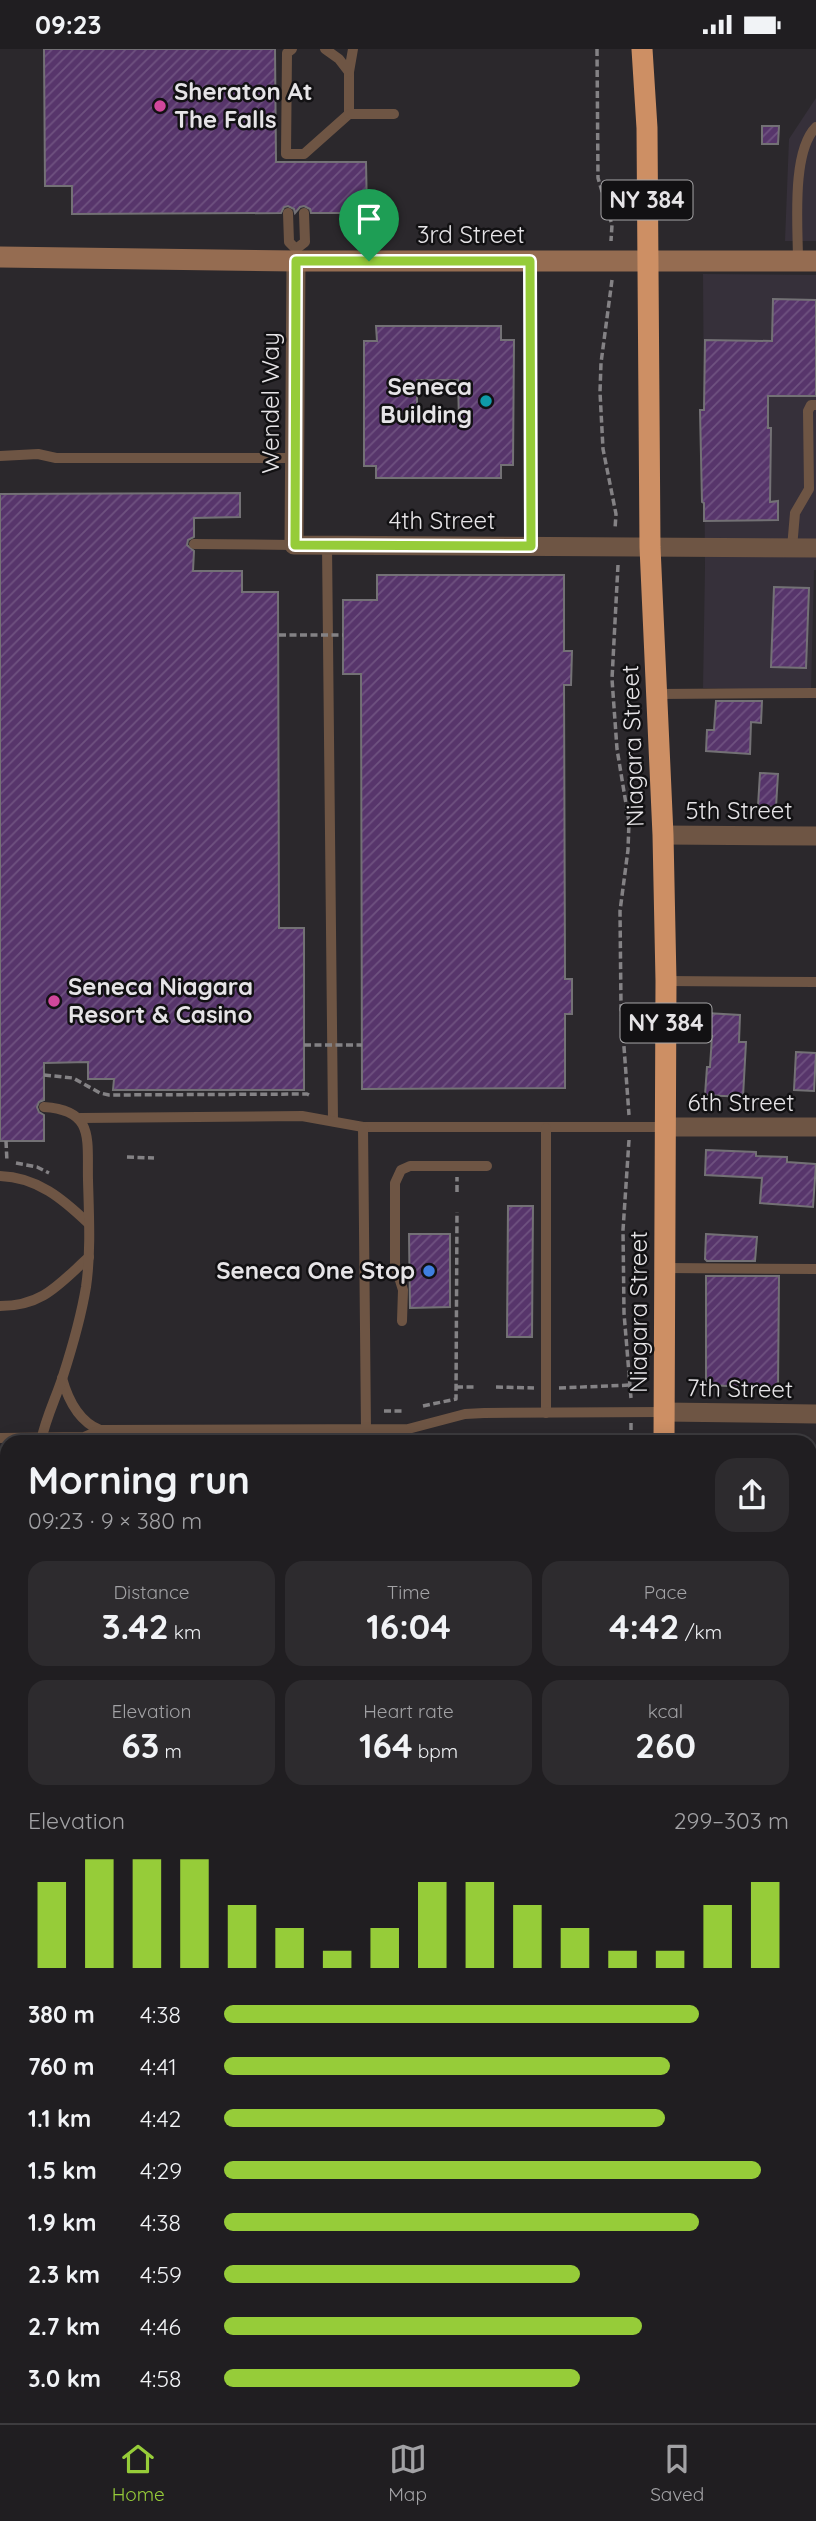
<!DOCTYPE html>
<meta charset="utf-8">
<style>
body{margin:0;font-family:Quicksand,sans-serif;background:#2d2b2e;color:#f1f3f6;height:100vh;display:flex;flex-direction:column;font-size:26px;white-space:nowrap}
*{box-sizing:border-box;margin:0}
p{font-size:23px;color:#a2a2a5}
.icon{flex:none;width:38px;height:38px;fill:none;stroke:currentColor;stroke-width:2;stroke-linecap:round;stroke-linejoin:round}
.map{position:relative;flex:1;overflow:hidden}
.sheet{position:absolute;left:0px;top:1386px;width:817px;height:989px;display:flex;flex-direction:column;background:#201e21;border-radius:21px 21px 0 0;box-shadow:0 4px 18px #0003,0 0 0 2px #3d3c3f}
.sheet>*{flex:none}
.pin{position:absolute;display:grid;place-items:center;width:60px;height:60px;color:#fff;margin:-72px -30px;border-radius:50% 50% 50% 0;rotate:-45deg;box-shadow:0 0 7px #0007}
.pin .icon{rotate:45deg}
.round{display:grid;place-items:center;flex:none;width:74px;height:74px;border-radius:21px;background:#2d2b2e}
.headline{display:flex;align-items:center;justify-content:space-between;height:119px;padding:0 28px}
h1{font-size:38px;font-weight:800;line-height:52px}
.figures{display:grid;grid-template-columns:repeat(3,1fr);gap:10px;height:119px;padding:7px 28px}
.figures div{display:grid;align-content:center;border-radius:18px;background:#2d2b2e;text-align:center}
.figures b{font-size:35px;font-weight:800}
.figures small{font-size:19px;font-weight:400}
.figures p{font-size:19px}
.chart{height:196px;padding:14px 28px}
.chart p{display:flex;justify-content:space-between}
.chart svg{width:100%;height:126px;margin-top:7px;stroke:#96cc39;stroke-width:6}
ul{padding:0 28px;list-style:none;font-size:23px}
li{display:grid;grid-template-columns:112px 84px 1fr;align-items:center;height:52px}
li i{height:18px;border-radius:9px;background:#96cc39}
.status{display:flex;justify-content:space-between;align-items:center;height:49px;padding:0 35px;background:#201e21;direction:ltr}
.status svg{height:19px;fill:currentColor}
.dock{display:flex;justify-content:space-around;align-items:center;height:98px;border-top:2px solid #3d3c3f;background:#201e21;font-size:19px;color:#a2a2a5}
.dock a{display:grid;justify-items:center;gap:4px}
.dock .on{color:#96cc39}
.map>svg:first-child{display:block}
.built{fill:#36303a}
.green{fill:url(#green-dots)}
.building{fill:url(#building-hatch);stroke:#737175;stroke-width:2;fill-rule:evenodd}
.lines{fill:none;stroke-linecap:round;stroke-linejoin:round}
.path{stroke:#848285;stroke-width:3.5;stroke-dasharray:7 3.5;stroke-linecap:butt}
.lane{stroke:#6e5544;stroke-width:10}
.street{stroke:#6e5544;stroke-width:19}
.secondary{stroke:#956c51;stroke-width:21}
.highway{stroke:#cd8f64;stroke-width:21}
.path-bridge{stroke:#848285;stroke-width:3.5;stroke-dasharray:7 3.5;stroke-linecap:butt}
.route-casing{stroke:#fff;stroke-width:14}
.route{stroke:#96cc39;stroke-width:9}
.hotel-dot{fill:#d1479c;stroke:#121113;stroke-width:2.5}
.culture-dot{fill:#0f9aa8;stroke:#121113;stroke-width:2.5}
.shop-dot{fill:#3f7fe0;stroke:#121113;stroke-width:2.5}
.labels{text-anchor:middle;stroke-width:5;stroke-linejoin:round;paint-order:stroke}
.shield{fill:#121113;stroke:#a6a5a7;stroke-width:2}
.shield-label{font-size:23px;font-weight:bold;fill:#e6e4e7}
.poi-label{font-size:24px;font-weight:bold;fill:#e6e4e7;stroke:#121113;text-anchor:start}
.street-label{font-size:24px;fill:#e6e4e7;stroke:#121113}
</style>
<div class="status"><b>09:23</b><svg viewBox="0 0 49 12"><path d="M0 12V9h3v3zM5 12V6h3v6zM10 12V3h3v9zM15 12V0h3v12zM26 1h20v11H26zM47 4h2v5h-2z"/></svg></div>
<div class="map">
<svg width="816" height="2374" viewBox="0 0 816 2374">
<defs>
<pattern id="green-dots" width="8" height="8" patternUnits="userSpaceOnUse" patternTransform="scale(1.75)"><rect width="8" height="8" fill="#363a13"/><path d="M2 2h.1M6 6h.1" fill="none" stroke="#535635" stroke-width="1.8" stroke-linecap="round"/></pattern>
<pattern id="building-hatch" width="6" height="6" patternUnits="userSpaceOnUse" patternTransform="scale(1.75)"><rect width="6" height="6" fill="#57356b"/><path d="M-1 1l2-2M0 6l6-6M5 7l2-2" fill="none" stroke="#6f5280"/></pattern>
</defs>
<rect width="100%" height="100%" fill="#2b282c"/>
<g class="built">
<polygon points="816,49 816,192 785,192 789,90"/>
<polygon points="703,225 816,226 816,521 814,521 811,642 703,639 705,518"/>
<rect x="51" y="2368" width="607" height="6"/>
</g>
<polygon class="green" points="810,1609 816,1610 816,1784 810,1784"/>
<g class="building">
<polygon points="44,0 275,0 276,113 366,113 367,164 311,164 310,160 304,157 300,158 295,164 294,160 288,157 284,158 281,164 72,165 72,137 45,137"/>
<polygon points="762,77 779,77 778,95 762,95"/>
<polygon points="773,250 816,251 816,347 768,347 768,379 771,379 770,453 778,452 778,471 704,472 704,454 702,453 700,361 704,361 705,291 772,292"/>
<path d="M376,277h125v14h13l-1,125h-12v13h-125v-12h-12v-125h13zM417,331h41l1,42h-42z"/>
<polygon points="240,444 240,468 194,469 194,488 188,491 187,496 194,502 193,522 242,522 242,543 278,543 279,879 304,879 304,1041 113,1041 114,1030 88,1030 88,1013 44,1014 44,1051 39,1053 37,1058 39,1063 44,1066 44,1092 0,1092 0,445"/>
<polygon points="377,526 564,526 564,602 572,602 571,636 564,636 565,930 572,930 572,965 565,965 565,1039 362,1040 361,625 343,625 343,551 377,551"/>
<polygon points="774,538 809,539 806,619 771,618"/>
<polygon points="716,652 762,652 761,674 751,673 750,705 706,702 707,681 714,681"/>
<polygon points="760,724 778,725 776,758 758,757"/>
<polygon points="706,964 740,966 739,993 746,993 743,1048 705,1046 707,1018 710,1018 712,987 705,987"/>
<polygon points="796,1003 816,1004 814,1042 794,1041"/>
<polygon points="706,1101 756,1103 756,1107 787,1108 787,1113 816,1115 813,1158 760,1154 762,1129 705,1126"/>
<polygon points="508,1157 533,1157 532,1288 507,1288"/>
<polygon points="409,1185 450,1185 450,1258 410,1259"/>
<polygon points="706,1185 757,1188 755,1212 707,1212 705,1210"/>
<polygon points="706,1227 779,1227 778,1339 706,1336"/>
</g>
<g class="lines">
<g class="path">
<polyline points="597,0 598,129 612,176 611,192"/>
<polyline points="612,231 601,314 600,343 603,400 616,465 615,480"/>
<polyline points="618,516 612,630 617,700 629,773 628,801 620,862 621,957 629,1066"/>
<polyline points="44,1026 73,1029 100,1044 109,1046 307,1045 311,1047"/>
<polyline points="629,1091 623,1181 624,1264 631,1349"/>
<polyline points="6,1092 7,1113"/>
<polyline points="127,1108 154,1109"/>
<polyline points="16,1114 37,1118 49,1124"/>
<polyline points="457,1143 457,1128"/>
<polyline points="456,1338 475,1338"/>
<polyline points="496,1338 534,1339"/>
<polyline points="559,1339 631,1336"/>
<polyline points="423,1357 456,1350 457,1163"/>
<polyline points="384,1362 404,1362"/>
<polyline points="631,1374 631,1393"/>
<polyline points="0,1582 7,1582"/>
</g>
<g class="lane">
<polyline points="292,0 287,4 286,105 304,105 349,65 349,23"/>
<polyline points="325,0 339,10 349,23 353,0"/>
<polyline points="349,65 394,65"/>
<polyline points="288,164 289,193 296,200 296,212"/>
<polyline points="296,200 305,193 304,164"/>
<polyline points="530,212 531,497"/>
<path d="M798,212c0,-34 -7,-109 18,-134"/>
<polyline points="0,407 38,405 56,409 294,409"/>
<polyline points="194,495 294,496"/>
<polyline points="327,496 333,1072"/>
<polyline points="792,499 795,464 809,440 808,362 811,356 816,356"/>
<polyline points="657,645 816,644"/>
<polyline points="666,932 816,933"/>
<polyline points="80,1069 302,1067 363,1078 666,1078"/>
<polyline points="363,1078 366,1381"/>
<path d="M0,1127c37,1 63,23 89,48"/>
<polyline points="666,1219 816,1220"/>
<path d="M0,1257c43,0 59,-22 89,-49"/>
<polyline points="402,1272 403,1241 395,1215 395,1134 401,1121 410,1117 487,1117"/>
<path d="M62,1329c6,22 16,43 38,52"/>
<polyline points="546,1364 546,1079"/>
<polyline points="0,1389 84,1388 100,1381 408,1380 465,1365 484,1364 664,1363"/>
<path d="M41,1392c5,-24 15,-43 22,-65 9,-28 18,-59 23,-89 5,-35 3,-71 2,-107 -1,-40 7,-70 -44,-73"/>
<polyline points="477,1393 477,1390 542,1390"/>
<polyline points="0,1452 7,1489"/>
<polyline points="810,1796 816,1796"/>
<polyline points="810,2087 816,2087"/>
<polyline points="297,2374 297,2368"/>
</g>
<g class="street">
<polyline points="296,212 294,496 816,499"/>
<polyline points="663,786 816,787"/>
<polyline points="667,1078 816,1078"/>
<polyline points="664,1363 816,1365"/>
<polyline points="810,1544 816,1544"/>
<polyline points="810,1940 816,1940"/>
<polyline points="0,2226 7,2226"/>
<polyline points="810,2232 816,2232"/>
</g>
<g class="secondary">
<polyline points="0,208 296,212 816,212"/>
<polyline points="24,2368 24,2374"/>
<polyline points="682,2368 682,2374"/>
</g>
<g class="highway">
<polyline points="642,0 647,79 650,498 663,786 666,932 664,1393"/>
<polyline points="0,1605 7,1606"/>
<polyline points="0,1641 7,1641"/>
</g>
<g class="path-bridge">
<polyline points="279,586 343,586"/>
<polyline points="304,996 362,996"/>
</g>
</g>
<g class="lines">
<g class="route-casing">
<polygon id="route" points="296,212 530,212 531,497 295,496"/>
</g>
<use href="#route" class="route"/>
</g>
<g class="hotel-dot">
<circle cx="160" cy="57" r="7"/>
<circle cx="54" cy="952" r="7"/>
</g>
<circle class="culture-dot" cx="486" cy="352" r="7"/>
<circle class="shop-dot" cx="429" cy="1222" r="7"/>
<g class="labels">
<g class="shield">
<rect x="601.5" y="131.5" width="91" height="39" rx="5"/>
<rect x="620.5" y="954.5" width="91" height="39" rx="5"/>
</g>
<g class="shield-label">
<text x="647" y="159">NY 384</text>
<text x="666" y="982">NY 384</text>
</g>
<g class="poi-label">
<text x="174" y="51">Sheraton At<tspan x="174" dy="28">The Falls</tspan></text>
<text x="472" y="346" text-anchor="end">Seneca<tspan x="472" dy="28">Building</tspan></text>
<text x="68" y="946">Seneca Niagara<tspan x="68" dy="28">Resort &amp; Casino</tspan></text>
<text x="415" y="1230" text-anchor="end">Seneca One Stop</text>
</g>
<g class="street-label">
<text x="471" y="194">3rd Street</text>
<text transform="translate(271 354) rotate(-90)" y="8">Wendel Way</text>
<text x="442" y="480">4th Street</text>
<text transform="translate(633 697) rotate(-92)" y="8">Niagara Street</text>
<text x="739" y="770">5th Street</text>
<text x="741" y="1062">6th Street</text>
<text transform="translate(639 1263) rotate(-90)" y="8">Niagara Street</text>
<text transform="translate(740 1340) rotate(1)" y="8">7th Street</text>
</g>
</g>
</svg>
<div class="pin" style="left:369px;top:212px;background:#1e9e55"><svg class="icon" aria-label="arrive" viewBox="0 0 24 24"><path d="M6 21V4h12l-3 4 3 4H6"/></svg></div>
<section class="sheet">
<div class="headline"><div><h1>Morning run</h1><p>09:23 · 9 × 380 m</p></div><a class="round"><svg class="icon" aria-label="share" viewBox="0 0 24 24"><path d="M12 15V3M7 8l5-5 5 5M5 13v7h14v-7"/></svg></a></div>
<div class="figures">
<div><p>Distance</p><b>3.42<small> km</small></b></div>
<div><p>Time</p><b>16:04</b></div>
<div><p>Pace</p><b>4:42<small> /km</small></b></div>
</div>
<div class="figures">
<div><p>Elevation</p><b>63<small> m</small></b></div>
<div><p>Heart rate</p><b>164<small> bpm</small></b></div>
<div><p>kcal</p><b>260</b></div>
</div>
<div class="chart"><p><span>Elevation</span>299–303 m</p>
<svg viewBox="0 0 160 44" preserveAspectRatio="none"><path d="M5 44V14M15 44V6M25 44V6M35 44V6M45 44V22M55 44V30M65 44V38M75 44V30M85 44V14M95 44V14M105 44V22M115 44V30M125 44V38M135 44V38M145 44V22M155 44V14"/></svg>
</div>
<ul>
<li><b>380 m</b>4:38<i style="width:84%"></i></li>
<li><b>760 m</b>4:41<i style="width:79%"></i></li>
<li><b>1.1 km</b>4:42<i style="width:78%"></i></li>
<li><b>1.5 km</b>4:29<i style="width:95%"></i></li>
<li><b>1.9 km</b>4:38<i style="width:84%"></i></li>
<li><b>2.3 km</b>4:59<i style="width:63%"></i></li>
<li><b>2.7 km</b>4:46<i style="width:74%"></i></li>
<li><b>3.0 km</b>4:58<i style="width:63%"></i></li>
</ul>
</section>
</div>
<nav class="dock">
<a class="on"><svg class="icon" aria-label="home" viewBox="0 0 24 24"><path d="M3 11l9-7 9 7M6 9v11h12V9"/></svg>Home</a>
<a><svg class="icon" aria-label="map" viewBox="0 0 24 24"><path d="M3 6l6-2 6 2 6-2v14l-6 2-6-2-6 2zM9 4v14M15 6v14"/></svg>Map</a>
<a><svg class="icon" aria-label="saved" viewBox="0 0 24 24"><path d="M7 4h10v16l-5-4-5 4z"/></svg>Saved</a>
</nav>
